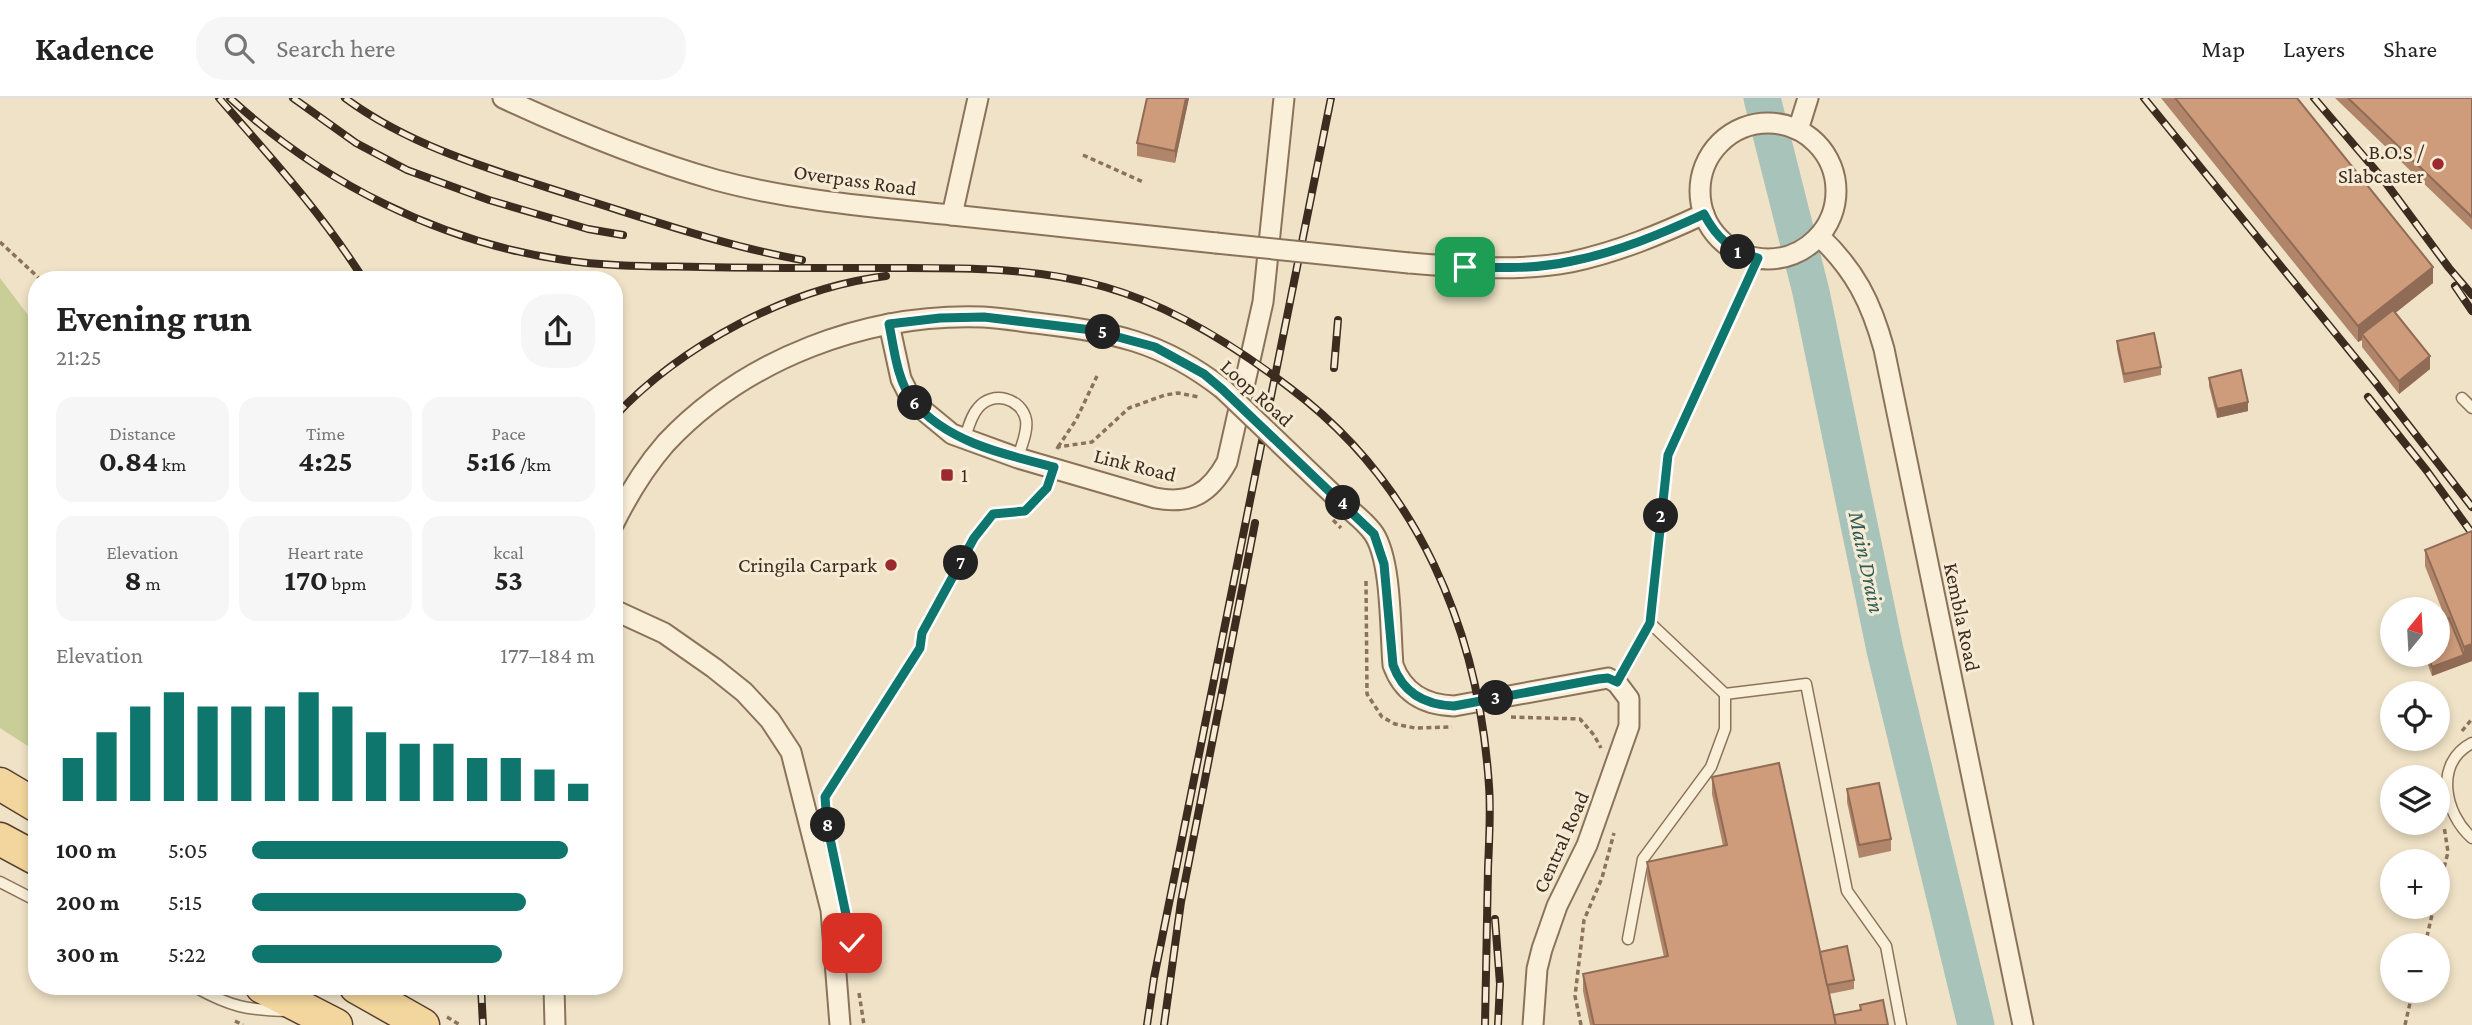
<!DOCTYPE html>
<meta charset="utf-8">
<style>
body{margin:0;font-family:"Crimson Pro",serif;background:#f6f6f6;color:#222;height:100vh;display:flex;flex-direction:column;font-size:26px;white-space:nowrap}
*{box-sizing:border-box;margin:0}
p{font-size:23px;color:#767676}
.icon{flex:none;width:38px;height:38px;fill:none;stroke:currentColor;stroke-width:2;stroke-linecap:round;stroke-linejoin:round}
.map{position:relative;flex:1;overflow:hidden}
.drawer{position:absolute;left:28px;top:173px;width:595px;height:724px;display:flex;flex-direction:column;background:#fff;border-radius:28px;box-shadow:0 4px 10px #0003}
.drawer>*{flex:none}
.needle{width:46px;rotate:18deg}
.buttons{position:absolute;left:2380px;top:499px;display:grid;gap:14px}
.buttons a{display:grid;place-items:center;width:70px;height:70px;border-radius:50%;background:#fff;box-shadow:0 4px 10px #0003;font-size:35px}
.pin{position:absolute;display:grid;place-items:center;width:60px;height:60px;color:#fff;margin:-30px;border-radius:14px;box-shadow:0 4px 10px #0006}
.km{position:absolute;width:35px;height:35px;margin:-18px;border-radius:50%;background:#222;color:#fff;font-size:19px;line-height:35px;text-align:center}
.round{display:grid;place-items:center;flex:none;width:74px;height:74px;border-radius:28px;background:#f6f6f6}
.summary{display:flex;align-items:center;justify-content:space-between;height:119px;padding:0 28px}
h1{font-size:38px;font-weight:700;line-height:52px}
.figures{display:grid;grid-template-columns:repeat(3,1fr);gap:10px;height:119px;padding:7px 28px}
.figures div{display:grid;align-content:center;border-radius:18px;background:#f6f6f6;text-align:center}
.figures b{font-size:30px;font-weight:700}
.figures small{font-size:19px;font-weight:400}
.figures p{font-size:19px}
.chart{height:196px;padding:14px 28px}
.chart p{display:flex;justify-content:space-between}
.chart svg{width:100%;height:126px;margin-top:7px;stroke:#0f766e;stroke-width:6}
ul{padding:0 28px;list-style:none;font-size:23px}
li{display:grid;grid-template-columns:112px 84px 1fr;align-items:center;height:52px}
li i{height:18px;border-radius:9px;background:#0f766e}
header{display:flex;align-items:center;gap:42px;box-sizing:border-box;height:98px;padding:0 35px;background:#fff;border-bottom:2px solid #e0e0e0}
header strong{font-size:33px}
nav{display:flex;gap:38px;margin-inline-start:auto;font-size:24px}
.search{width:490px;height:63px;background:#f6f6f6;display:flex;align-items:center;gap:18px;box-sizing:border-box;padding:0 24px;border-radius:28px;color:#767676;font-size:26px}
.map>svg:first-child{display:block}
.green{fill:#c9ce99}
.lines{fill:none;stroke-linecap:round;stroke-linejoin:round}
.river{stroke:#a7c3ba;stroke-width:37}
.lane-casing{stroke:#8b735b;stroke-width:13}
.street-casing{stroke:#8b735b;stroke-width:23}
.primary-casing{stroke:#59412f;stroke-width:35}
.path{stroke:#8b735b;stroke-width:3.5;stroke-dasharray:5 3.5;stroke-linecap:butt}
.lane{stroke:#faefd9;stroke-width:10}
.street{stroke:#faefd9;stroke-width:19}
.primary{stroke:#f3d69d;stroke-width:32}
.rail-casing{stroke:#3b2c1f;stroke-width:8}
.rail{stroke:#f6ecd5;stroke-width:5;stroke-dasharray:16;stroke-linecap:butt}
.street-bridge-casing{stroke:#8b735b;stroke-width:23;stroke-linecap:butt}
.path-bridge{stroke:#8b735b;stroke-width:3.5;stroke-dasharray:5 3.5;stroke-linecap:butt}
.street-bridge{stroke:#faefd9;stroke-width:19}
.wall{fill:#b1856a}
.shaded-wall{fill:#906c56}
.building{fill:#ce9b7b;stroke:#906c56;stroke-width:2}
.route-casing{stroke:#fff;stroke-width:14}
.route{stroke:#0f766e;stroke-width:9}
.poi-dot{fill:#9c292d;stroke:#f6ecd5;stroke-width:2.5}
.labels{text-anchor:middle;stroke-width:6;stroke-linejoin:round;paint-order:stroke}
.poi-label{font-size:21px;fill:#3b2c1f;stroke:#f6ecd5;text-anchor:end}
.street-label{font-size:21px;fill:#3b2c1f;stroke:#f6ecd5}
.water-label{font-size:23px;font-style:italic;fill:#2e5b57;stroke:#f6ecd5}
</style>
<header>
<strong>Kadence</strong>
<div class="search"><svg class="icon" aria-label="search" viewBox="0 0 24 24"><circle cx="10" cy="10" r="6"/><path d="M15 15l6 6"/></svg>Search here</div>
<nav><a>Map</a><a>Layers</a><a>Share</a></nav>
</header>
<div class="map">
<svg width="2472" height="927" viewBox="0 0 2472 927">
<rect width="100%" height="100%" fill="#efe2c6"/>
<polygon class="green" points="0,180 37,229 37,654 0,630"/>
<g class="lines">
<polyline class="river" points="1762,0 1811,194 1885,552 1976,927"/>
<g class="lane-casing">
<g id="lane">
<polyline points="2462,300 2472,310"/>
<path d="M965,340c3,-10 6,-22 13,-30 14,-18 44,-10 48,12 2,12 -5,26 -8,38"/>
<polyline points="1650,525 1725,596 1806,586 1847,793 1886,848 1901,927"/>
<polyline points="1617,585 1650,525 1668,357 1758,160"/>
<path d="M2472,645c-38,20 -28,70 0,95"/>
<polyline points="0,784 37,803"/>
<polyline points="1628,841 1643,761 1711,669 1725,631 1725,596"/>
<path d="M195,889c36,20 52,23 93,24"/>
</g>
</g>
<g class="street-casing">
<g id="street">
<path d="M503,0c69,32 139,61 213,82 77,21 157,27 236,35 88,9 176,19 264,28"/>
<circle cx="1768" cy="93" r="68"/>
<polyline points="1798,32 1808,0"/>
<polyline points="952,117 978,0"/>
<path d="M1819,138c36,34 52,66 65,113l139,676"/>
<path d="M1409,165c54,4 109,9 162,-1 47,-10 90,-28 133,-48"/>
<path d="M889,226l12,55 11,22 40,33 66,24 137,40c36,7 55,-5 72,-36l36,-160 21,-204"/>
<path d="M1342,405c11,10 24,19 32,31 18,28 16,97 19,131 10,28 32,40 61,41l154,-28 9,5 12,16v27l-42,119 -30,61 -15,43 -5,20 -4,56"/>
<path d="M614,425c14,-28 31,-56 52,-80 80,-85 201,-130 317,-126 18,1 36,4 53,6 76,9 126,18 187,66"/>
<polyline points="614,512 664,535 714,570 744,594 770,622 791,654 831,812 840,927"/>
<polyline points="554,889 555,927"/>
</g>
</g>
<g class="primary-casing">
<g id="primary">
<polyline points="0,686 37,708"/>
<polyline points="0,741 37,761"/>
<polyline points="262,889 336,927"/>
<polyline points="356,889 423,927"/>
</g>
</g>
<g class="path">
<polyline points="1083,57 1143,84"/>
<polyline points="0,144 41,182"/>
<polyline points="1058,349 1076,322 1097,278"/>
<polyline points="1057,351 1058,349 1092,344 1129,310 1165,297 1178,295 1199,299"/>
<polyline points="1366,483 1367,596 1382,619 1395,626 1415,630 1452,629"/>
<polyline points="1511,619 1580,621 1594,637 1601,650"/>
<polyline points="2462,633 2472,621"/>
<polyline points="826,705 826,699 920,550 922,535 974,440 993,416 1025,413 1047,389"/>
<polyline points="2438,794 2448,754 2444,728"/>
<polyline points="2425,847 2434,808"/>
<polyline points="171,889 182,895"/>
<polyline points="859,895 864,927"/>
<polyline points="447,919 460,927"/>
<polyline points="235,923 243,927"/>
<polyline points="1581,927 1575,898 1584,822 1602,780 1614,735"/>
<polyline points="2405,927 2413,892"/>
</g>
<use href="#lane" class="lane"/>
<use href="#street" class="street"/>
<use href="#primary" class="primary"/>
<g class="rail-casing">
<g id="rail">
<path d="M219,0c52,60 102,114 145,182"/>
<path d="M230,0c92,85 210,144 334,162 46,7 92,6 138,7 55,1 110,1 166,1 79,0 160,-3 237,19 67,19 130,59 185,101 128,96 189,242 199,398 2,27 0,55 -1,83 -1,52 -2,104 -3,156"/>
<polyline points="293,0 356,45 407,72 489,102 588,131 623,137"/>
<path d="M345,0c69,51 155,74 235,100 74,23 146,48 222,62"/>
<polyline points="2144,0 2375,284 2472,409"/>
<polyline points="2314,0 2383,81 2449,170 2472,197"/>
<polyline points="2455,188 2472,213"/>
<polyline points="1334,270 1338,222"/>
<polyline points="2368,299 2427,373 2471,434"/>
<path d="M614,319c67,-72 175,-129 272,-141"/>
<polyline points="1495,821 1500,886 1498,927"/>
<polyline points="481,889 483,927"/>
<polyline points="1147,927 1154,880 1331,0"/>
<polyline points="1164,927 1181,804 1255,425"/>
</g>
</g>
<use href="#rail" class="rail"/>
<g class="street-bridge-casing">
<g id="street-bridge">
<polyline points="1216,145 1409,165"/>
<polyline points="1223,291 1342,405"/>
</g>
</g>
<polyline class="path-bridge" points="1333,422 1341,430"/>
<use href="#street-bridge" class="street-bridge"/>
</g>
<g class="wall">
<polygon points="1147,0 1189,0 1175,65 1137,58 1137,45"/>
<polygon points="2161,0 2297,0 2433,185 2395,215 2430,271 2399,296 2362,249 2362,242 2358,244"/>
<polygon points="2335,0 2472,0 2472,132"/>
<polygon points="2117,243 2161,269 2161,277 2124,285 2117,251"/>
<polygon points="2209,280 2248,313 2217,320 2209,288"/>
<polygon points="2472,433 2472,563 2432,578 2424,556 2438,556 2446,522 2425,468 2425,452"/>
<polygon points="1712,679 1820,854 1854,882 1854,891 1829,896 1834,917 1860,912 1860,907 1888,927 1590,927 1583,893 1583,876 1664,859 1647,781 1647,764 1723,748 1712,696"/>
<polygon points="1847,691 1891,741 1891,753 1859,760 1847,704"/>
</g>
<g class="shaded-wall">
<polygon points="1186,0 1189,0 1175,65 1175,53"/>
<polygon points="2433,169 2433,185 2364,240 2362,236 2362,242 2358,244 2358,228"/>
<polygon points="2430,258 2430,271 2399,296 2399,283"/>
<polygon points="2248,304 2248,313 2217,320 2217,311"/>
<polygon points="2472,546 2472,563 2432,578 2432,569 2464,557 2464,549"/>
</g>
<g class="building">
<polygon points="1147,0 1186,0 1175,53 1137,45"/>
<polygon points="2175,0 2297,0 2433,169 2358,228"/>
<polygon points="2348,0 2472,0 2472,119"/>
<polygon points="2393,212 2430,258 2399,283 2362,236"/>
<polygon points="2154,235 2161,269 2124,276 2117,243"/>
<polygon points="2241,272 2248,304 2217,311 2209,280"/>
<polygon points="2472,433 2472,546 2464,549 2425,452"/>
<polygon points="2449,520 2464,557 2432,569 2427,556 2438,556 2438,525"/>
<polygon points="1779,665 1836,927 1594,927 1583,876 1668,858 1647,764 1727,747 1712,679"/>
<polygon points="1879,685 1891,741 1859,747 1847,691"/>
<polygon points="1847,848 1854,882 1827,887 1820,854"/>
<polygon points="1883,902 1888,927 1836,927 1834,917 1861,912 1860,907"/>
</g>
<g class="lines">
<g class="route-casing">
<path id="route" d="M852,845l-25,-119 -2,-27 95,-149 2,-15 52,-95 19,-24 32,-3 22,-23 7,-21c-48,-12 -108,-25 -141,-66 -16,-20 -19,-53 -24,-77l51,-6 44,-1 108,13 63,17 49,27 19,16 151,144 10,30 9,101c10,28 32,40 61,41l144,-27 10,-1 9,4 33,-59 18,-168 90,-197c-26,-7 -41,-19 -54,-44 -43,20 -86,38 -132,47 -35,8 -72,7 -107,6"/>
</g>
<use href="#route" class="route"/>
</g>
<g class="poi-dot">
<circle cx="2438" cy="66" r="7"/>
<rect x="940" y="370" width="14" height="14" rx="3.5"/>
<circle cx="891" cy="467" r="7"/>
</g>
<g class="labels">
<g class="poi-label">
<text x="2424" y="61">B.O.S /<tspan x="2424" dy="24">Slabcaster</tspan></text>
<text x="961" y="384" text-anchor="start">1</text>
<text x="877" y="474">Cringila Carpark</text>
</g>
<g class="street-label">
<text transform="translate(855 82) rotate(8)" y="7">Overpass Road</text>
<text transform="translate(1257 295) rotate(42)" y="7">Loop Road</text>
<text transform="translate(1135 367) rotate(14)" y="7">Link Road</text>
<text transform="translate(1962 519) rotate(78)" y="7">Kembla Road</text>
<text transform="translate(1561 744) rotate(-66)" y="7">Central Road</text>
</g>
<g class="water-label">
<text transform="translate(1867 464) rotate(78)" y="8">Main Drain</text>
</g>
</g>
</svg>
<div class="buttons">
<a><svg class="needle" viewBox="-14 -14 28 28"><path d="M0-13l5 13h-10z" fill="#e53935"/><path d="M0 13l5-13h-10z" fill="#767676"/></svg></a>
<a><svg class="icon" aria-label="locate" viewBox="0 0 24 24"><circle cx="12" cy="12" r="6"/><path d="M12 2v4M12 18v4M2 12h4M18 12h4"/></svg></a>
<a><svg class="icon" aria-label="layers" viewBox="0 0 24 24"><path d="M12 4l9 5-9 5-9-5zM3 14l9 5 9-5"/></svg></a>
<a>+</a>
<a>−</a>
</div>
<div class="pin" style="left:1465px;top:169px;background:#1e9e55"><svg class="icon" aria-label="arrive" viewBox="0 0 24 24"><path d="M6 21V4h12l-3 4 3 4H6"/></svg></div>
<div class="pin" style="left:852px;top:845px;background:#d93025"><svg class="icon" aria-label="check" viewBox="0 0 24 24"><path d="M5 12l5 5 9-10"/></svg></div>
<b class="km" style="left:1738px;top:154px">1</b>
<b class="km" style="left:1661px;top:418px">2</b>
<b class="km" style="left:1496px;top:600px">3</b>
<b class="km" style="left:1343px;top:405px">4</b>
<b class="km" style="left:1103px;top:234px">5</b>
<b class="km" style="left:915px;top:305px">6</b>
<b class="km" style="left:961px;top:465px">7</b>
<b class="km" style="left:828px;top:727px">8</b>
<section class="drawer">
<div class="summary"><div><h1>Evening run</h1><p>21:25</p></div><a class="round"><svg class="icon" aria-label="share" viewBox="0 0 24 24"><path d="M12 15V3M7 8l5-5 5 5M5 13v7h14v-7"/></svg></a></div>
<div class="figures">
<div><p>Distance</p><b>0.84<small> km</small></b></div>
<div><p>Time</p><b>4:25</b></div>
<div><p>Pace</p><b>5:16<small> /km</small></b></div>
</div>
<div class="figures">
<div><p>Elevation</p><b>8<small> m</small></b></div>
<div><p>Heart rate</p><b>170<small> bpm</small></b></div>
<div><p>kcal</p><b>53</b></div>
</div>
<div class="chart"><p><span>Elevation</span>177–184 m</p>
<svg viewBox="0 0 160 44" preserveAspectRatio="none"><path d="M5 44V29M15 44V20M25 44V11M35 44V6M45 44V11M55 44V11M65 44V11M75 44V6M85 44V11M95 44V20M105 44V24M115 44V24M125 44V29M135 44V29M145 44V33M155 44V38"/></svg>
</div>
<ul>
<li><b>100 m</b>5:05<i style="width:92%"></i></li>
<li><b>200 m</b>5:15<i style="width:80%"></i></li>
<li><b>300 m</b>5:22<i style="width:73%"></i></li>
</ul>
</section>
</div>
